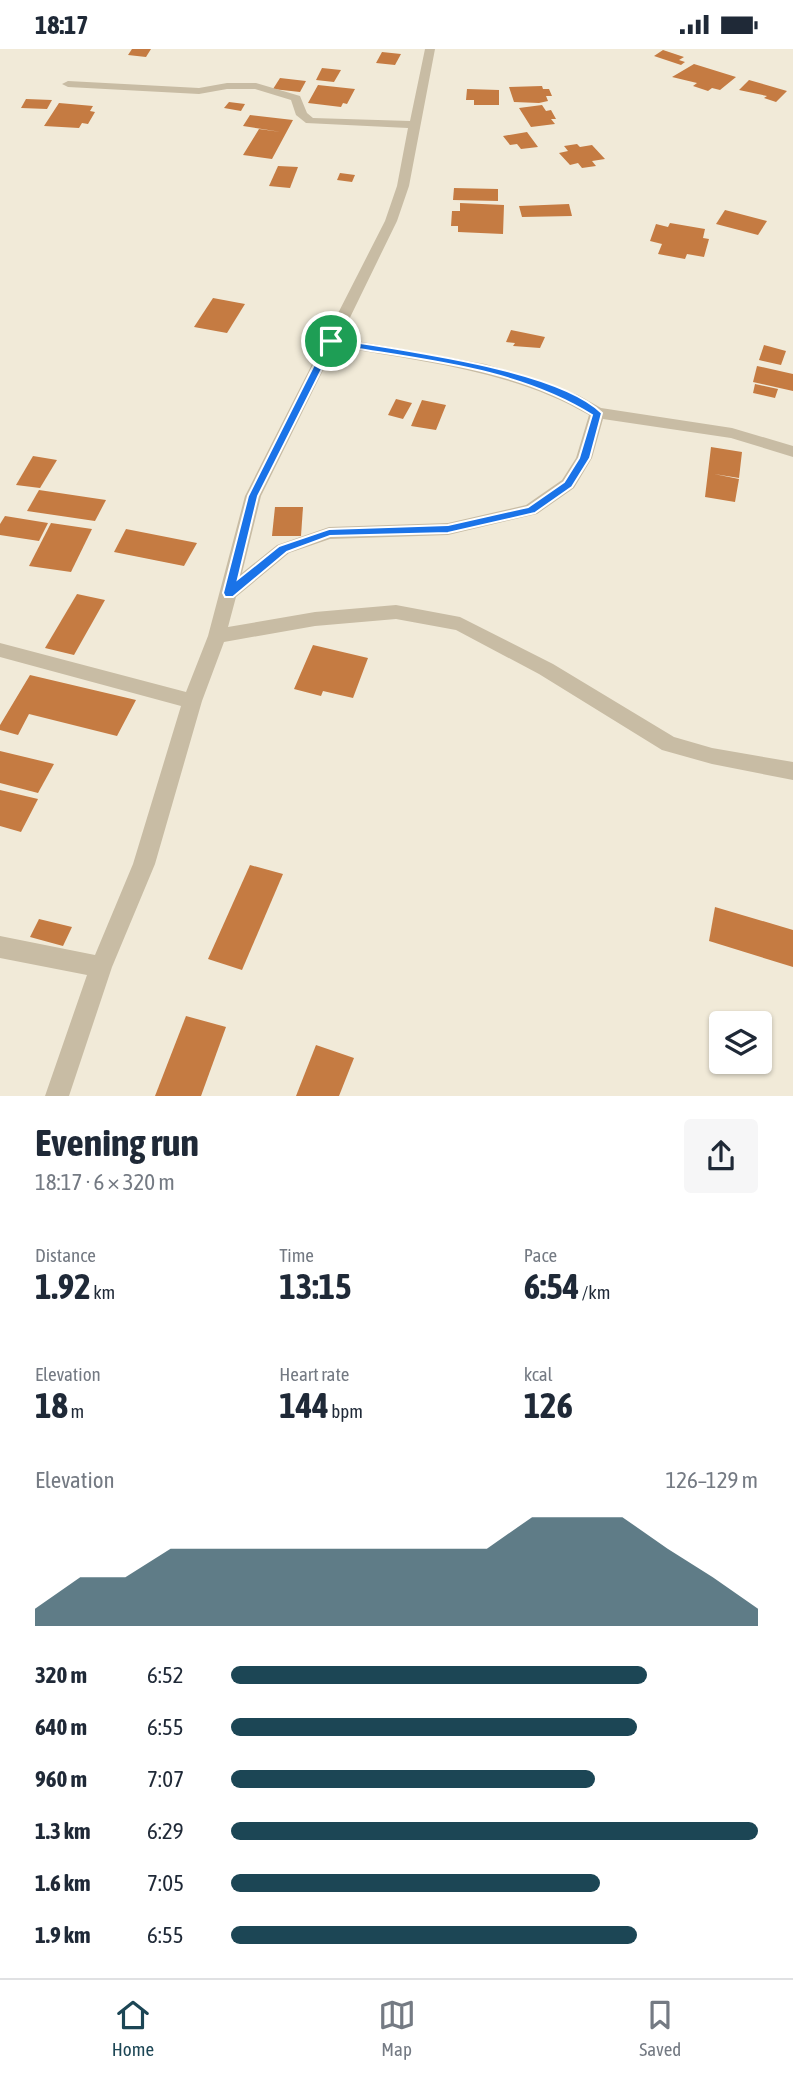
<!DOCTYPE html>
<meta charset="utf-8">
<style>
body{margin:0;font-family:"Asap Condensed",sans-serif;background:#f6f6f7;color:#1f2937;height:100vh;display:flex;flex-direction:column;font-size:26px;white-space:nowrap}
*{box-sizing:border-box;margin:0}
p{font-size:23px;color:#747a83}
.icon{flex:none;width:38px;height:38px;fill:none;stroke:currentColor;stroke-width:2;stroke-linecap:round;stroke-linejoin:round}
.map{position:relative;height:1047px;overflow:hidden}
.drawer{display:flex;flex-direction:column;background:#fff;flex:1}
.drawer>*{flex:none}
.tools{position:absolute;left:709px;top:962px;display:grid;gap:14px}
.tools a{display:grid;place-items:center;width:63px;height:63px;border-radius:7px;background:#fff;box-shadow:0 2px 5px #0004;font-size:35px}
.pin{position:absolute;display:grid;place-items:center;width:60px;height:60px;color:#fff;margin:-30px;border:4px solid #fff;border-radius:50%;box-shadow:0 2px 7px #0007}
.round{display:grid;place-items:center;flex:none;width:74px;height:74px;border-radius:7px;background:#f6f6f7}
.headline{display:flex;align-items:center;justify-content:space-between;height:119px;padding:0 35px}
h1{font-size:38px;font-weight:700;line-height:52px}
.metrics{display:grid;grid-template-columns:repeat(3,1fr);gap:10px;height:119px;padding:7px 35px}
.metrics div{display:grid;align-content:center}
.metrics b{font-size:35px;font-weight:700}
.metrics small{font-size:19px;font-weight:400}
.metrics p{font-size:19px}
.chart{height:196px;padding:14px 35px}
.chart p{display:flex;justify-content:space-between}
.chart svg{width:100%;height:126px;margin-top:7px;fill:#1c4655;opacity:.7}
ul{padding:0 35px;list-style:none;font-size:23px}
li{display:grid;grid-template-columns:112px 84px 1fr;align-items:center;height:52px}
li i{height:18px;border-radius:9px;background:#1c4655}
.status{display:flex;justify-content:space-between;align-items:center;height:49px;padding:0 35px;background:#fff;direction:ltr}
.status svg{height:19px;fill:currentColor}
.tab-bar{display:flex;justify-content:space-around;align-items:center;height:98px;border-top:2px solid #e0e1e3;background:#fff;font-size:19px;color:#747a83}
.tab-bar a{display:grid;justify-items:center;gap:4px}
.tab-bar .active{color:#1c4655}
.map>svg:first-child{display:block}
.building{fill:#c57b42}
.lines{fill:none;stroke-linecap:round;stroke-linejoin:round}
.street{fill:#c8bca4;fill-rule:evenodd}
.route{fill:#1a73e8;stroke:#fff;stroke-width:2;fill-rule:evenodd}
</style>
<div class="status"><b>18:17</b><svg viewBox="0 0 49 12"><path d="M0 12V9h3v3zM5 12V6h3v6zM10 12V3h3v9zM15 12V0h3v12zM26 1h20v11H26zM47 4h2v5h-2z"/></svg></div>
<div class="map">
<svg width="793" height="1047" viewBox="0 0 793 1047">
<rect width="100%" height="100%" fill="#f1ead8"/>
<g class="building">
<polygon points="132,0 151,0 146,8 128,6"/>
<polygon points="663,1 684,8 679,11 685,13 681,16 654,7"/>
<polygon points="382,3 401,5 395,16 376,14"/>
<polygon points="694,15 736,28 720,41 712,39 708,42 693,37 697,34 672,28"/>
<polygon points="322,19 341,21 334,33 316,31"/>
<polygon points="280,29 306,32 300,43 273,40"/>
<polygon points="749,31 787,42 776,53 764,49 767,47 739,41"/>
<polygon points="318,36 355,40 347,55 343,54 341,58 308,54"/>
<polygon points="542,37 543,40 549,40 552,47 546,47 548,52 539,54 514,53 509,38"/>
<polygon points="467,40 499,41 499,56 474,56 474,51 466,51"/>
<polygon points="26,50 52,51 47,60 21,59"/>
<polygon points="229,53 245,55 241,62 224,59"/>
<polygon points="59,54 93,57 90,62 95,63 88,75 82,74 79,79 44,77"/>
<polygon points="542,56 546,62 551,61 556,70 551,70 555,75 531,78 519,59"/>
<polygon points="250,66 293,71 272,110 243,106 259,80 281,83 243,77"/>
<polygon points="527,83 538,98 521,100 517,95 510,96 503,87"/>
<polygon points="577,95 580,98 592,96 605,110 592,112 596,117 582,119 578,114 570,116 559,104 568,102 564,97"/>
<polygon points="278,117 298,118 290,139 269,137"/>
<polygon points="340,124 355,126 352,133 337,131"/>
<polygon points="454,139 498,140 498,152 453,151"/>
<polygon points="460,154 504,156 503,185 458,183 458,177 451,177 452,162 460,162"/>
<polygon points="569,155 572,167 522,168 519,157"/>
<polygon points="725,161 767,172 758,186 716,175"/>
<polygon points="670,174 705,180 703,189 709,190 704,208 687,205 685,210 658,205 662,195 650,192 656,175 668,178"/>
<polygon points="213,249 245,255 227,284 194,278"/>
<polygon points="511,281 545,288 540,299 513,297 515,294 506,293"/>
<polygon points="764,296 786,302 781,316 759,311"/>
<polygon points="757,317 793,325 793,342 753,333"/>
<polygon points="755,335 778,340 775,349 753,344"/>
<polygon points="396,350 412,354 403,370 388,366"/>
<polygon points="422,351 446,356 436,381 411,377"/>
<polygon points="711,398 742,403 739,429 714,425 739,430 735,453 705,448"/>
<polygon points="33,407 57,411 40,439 16,436"/>
<polygon points="39,441 106,451 95,472 27,462"/>
<polygon points="275,458 303,458 301,487 272,487"/>
<polygon points="5,467 48,474 39,492 0,486 0,475"/>
<polygon points="51,474 92,480 71,523 29,517"/>
<polygon points="126,480 197,494 184,517 114,503"/>
<polygon points="77,545 105,551 74,606 45,599"/>
<polygon points="313,596 368,609 353,649 323,642 321,647 294,640"/>
<polygon points="30,626 136,651 117,687 29,665 18,686 0,681 0,676"/>
<polygon points="0,702 54,715 38,744 0,734"/>
<polygon points="0,741 38,750 21,783 0,777"/>
<polygon points="250,816 283,825 242,921 208,910"/>
<polygon points="715,858 793,881 793,918 709,892"/>
<polygon points="39,870 72,878 63,897 30,888"/>
<polygon points="186,967 226,978 201,1047 155,1047"/>
<polygon points="316,996 354,1009 339,1047 296,1047"/>
</g>
<g class="lines">
<path class="street" d="M425,0h10l-26,137 -12,35 -57,117 145,26 50,15 43,16 23,13 131,20 61,18v11l-62,-19 -128,-19 -11,39 -18,30 -37,26 -89,21 -118,4 -41,14 -53,44 -8,30 87,-15 81,-7 64,12 93,47 121,73 38,11 81,14v18l-81,-16 -50,-14 -123,-76 -83,-44 -60,-11 -81,7 -91,16 -22,59 -47,163 -43,103 -43,129h-24l42,-121 -87,-17v-22l95,19 38,-91 48,-158 -181,-49v-14l186,49 22,-56 37,-140 140,-275 12,-35 11,-58 -102,-5 -10,-8 -5,-15 -36,-11h-28l-28,5 -131,-7 -6,-3 6,-3 131,7 28,-5h29l44,13 7,17 6,5 97,3zM335,297c86,16 177,24 254,69l-13,43 -14,22 -36,25 -78,18 -119,4 -52,18 -35,28 19,-77z"/>
</g>
<path class="route" d="M331,289c66,12 225,30 271,75l-12,45 -18,29 -37,26 -87,20 -118,3 -43,16 -54,45h-8l-2,-4 25,-97 78,-155zM334,296c87,15 181,22 258,70l-13,43 -15,24 -36,25 -80,18 -119,4 -50,17 -41,33 20,-83z"/>
</svg>
<div class="tools">
<a><svg class="icon" aria-label="layers" viewBox="0 0 24 24"><path d="M12 4l9 5-9 5-9-5zM3 14l9 5 9-5"/></svg></a>
</div>
<div class="pin" style="left:331px;top:292px;background:#1e9e55"><svg class="icon" aria-label="arrive" viewBox="0 0 24 24"><path d="M6 21V4h12l-3 4 3 4H6"/></svg></div>
</div>
<section class="drawer">
<div class="headline"><div><h1>Evening run</h1><p>18:17 · 6 × 320 m</p></div><a class="round"><svg class="icon" aria-label="share" viewBox="0 0 24 24"><path d="M12 15V3M7 8l5-5 5 5M5 13v7h14v-7"/></svg></a></div>
<div class="metrics">
<div><p>Distance</p><b>1.92<small> km</small></b></div>
<div><p>Time</p><b>13:15</b></div>
<div><p>Pace</p><b>6:54<small> /km</small></b></div>
</div>
<div class="metrics">
<div><p>Elevation</p><b>18<small> m</small></b></div>
<div><p>Heart rate</p><b>144<small> bpm</small></b></div>
<div><p>kcal</p><b>126</b></div>
</div>
<div class="chart"><p><span>Elevation</span>126–129 m</p>
<svg viewBox="0 0 160 44" preserveAspectRatio="none"><path d="M0 44V38L10 27L20 27L30 17L40 17L50 17L60 17L70 17L80 17L90 17L100 17L110 6L120 6L130 6L140 17L150 27L160 38V44z"/></svg>
</div>
<ul>
<li><b>320 m</b>6:52<i style="width:79%"></i></li>
<li><b>640 m</b>6:55<i style="width:77%"></i></li>
<li><b>960 m</b>7:07<i style="width:69%"></i></li>
<li><b>1.3 km</b>6:29<i style="width:100%"></i></li>
<li><b>1.6 km</b>7:05<i style="width:70%"></i></li>
<li><b>1.9 km</b>6:55<i style="width:77%"></i></li>
</ul>
</section>
<nav class="tab-bar">
<a class="active"><svg class="icon" aria-label="home" viewBox="0 0 24 24"><path d="M3 11l9-7 9 7M6 9v11h12V9"/></svg>Home</a>
<a><svg class="icon" aria-label="map" viewBox="0 0 24 24"><path d="M3 6l6-2 6 2 6-2v14l-6 2-6-2-6 2zM9 4v14M15 6v14"/></svg>Map</a>
<a><svg class="icon" aria-label="saved" viewBox="0 0 24 24"><path d="M7 4h10v16l-5-4-5 4z"/></svg>Saved</a>
</nav>
